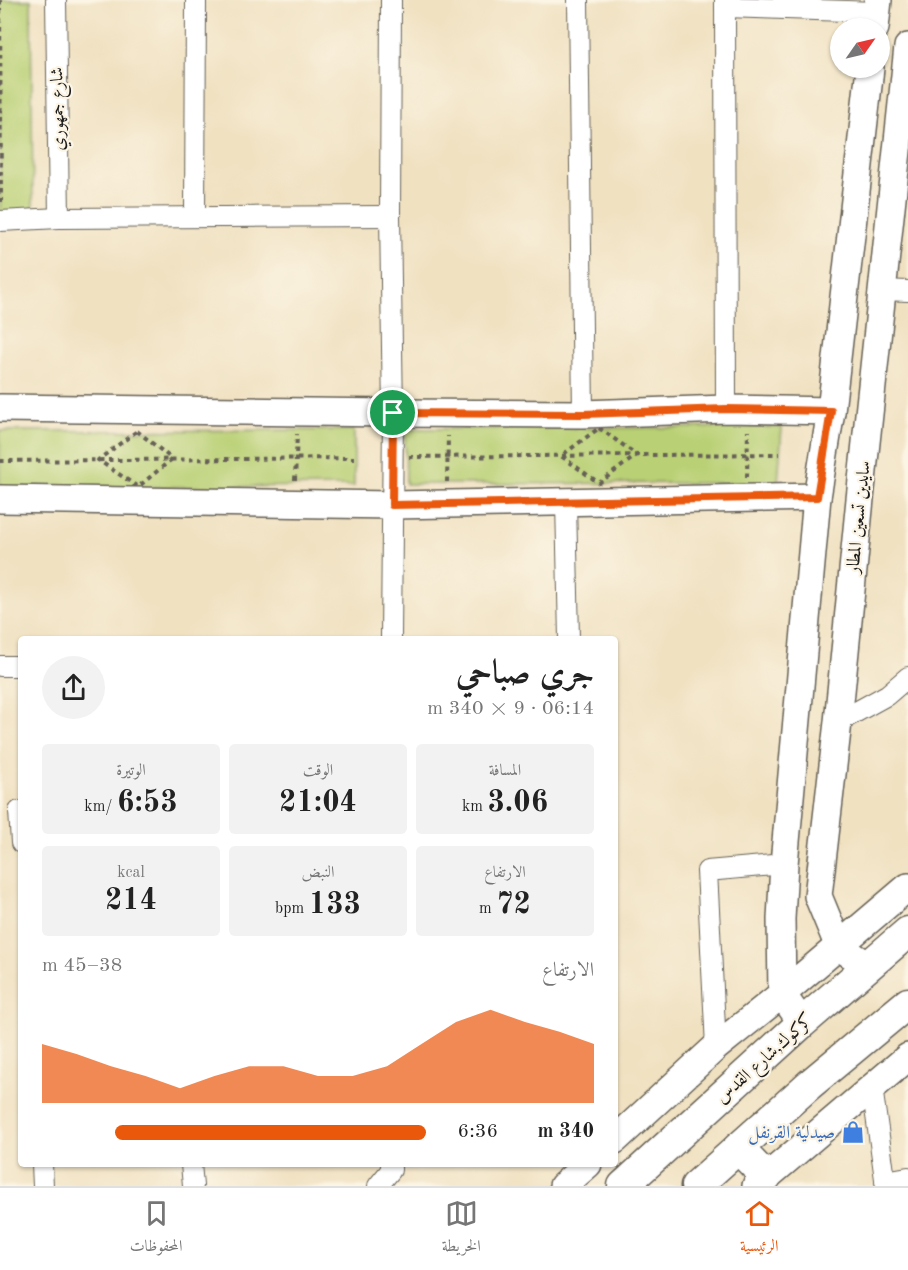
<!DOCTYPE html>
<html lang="ar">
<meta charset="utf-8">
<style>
body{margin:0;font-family:"Old Standard TT",Amiri,serif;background:#f2f2f2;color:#222;direction:rtl;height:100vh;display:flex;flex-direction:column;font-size:22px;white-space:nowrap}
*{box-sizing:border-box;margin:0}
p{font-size:20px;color:#767676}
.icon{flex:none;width:33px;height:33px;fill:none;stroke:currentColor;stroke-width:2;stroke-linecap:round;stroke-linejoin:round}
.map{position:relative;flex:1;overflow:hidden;direction:ltr}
.side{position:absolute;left:18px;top:636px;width:600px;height:531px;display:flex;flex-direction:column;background:#fff;border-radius:6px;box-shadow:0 2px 4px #0004;direction:rtl}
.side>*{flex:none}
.needle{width:39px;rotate:56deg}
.fabs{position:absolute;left:830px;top:18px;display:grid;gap:12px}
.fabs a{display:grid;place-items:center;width:60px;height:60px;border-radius:50%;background:#fff;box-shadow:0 2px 4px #0004;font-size:30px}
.pin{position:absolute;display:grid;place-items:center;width:51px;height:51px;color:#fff;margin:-26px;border:3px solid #fff;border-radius:50%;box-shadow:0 2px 6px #0007}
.round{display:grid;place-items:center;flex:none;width:63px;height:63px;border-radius:32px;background:#f2f2f2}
.overview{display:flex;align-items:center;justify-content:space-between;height:102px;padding:0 24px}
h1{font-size:33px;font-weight:600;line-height:45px}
.metrics{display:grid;grid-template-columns:repeat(3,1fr);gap:9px;height:102px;padding:6px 24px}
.metrics div{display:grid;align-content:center;border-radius:6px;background:#f2f2f2;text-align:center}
.metrics b{font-size:30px;font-weight:600}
.metrics small{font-size:16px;font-weight:400}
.metrics p{font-size:16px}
.chart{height:168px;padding:12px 24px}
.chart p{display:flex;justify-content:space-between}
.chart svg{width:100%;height:108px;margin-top:6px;fill:#ea580c;opacity:.7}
ul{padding:0 24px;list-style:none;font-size:20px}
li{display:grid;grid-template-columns:96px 72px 1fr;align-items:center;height:45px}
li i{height:15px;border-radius:8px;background:#ea580c}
.tabs{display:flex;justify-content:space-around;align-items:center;height:84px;border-top:2px solid #e0e0e0;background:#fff;font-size:16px;color:#767676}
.tabs a{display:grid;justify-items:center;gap:3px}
.tabs .current{color:#ea580c}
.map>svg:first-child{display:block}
.green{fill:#b9d074;stroke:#6a7648;stroke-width:1.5}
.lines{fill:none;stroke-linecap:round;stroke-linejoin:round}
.street-casing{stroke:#666156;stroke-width:22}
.secondary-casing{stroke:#666156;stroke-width:30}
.primary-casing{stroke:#666156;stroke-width:33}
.path{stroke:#666156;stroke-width:4;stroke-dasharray:4.5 4.5;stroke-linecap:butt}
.street{stroke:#fff;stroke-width:20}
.secondary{stroke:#fff;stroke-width:27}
.primary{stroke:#fff;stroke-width:30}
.route-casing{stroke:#fff;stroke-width:12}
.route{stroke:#ea580c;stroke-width:8}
.labels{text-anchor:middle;stroke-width:4.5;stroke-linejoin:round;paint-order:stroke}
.street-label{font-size:18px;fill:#1c1c1c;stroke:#fcf5e5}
.shop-label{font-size:18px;fill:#366cbe;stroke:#fcf5e5;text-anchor:end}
</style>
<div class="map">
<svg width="908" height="1186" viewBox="0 0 908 1186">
<rect width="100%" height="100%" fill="#fcf5e5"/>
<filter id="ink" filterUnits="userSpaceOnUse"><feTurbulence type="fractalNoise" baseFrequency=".0167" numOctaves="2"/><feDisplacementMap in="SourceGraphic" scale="12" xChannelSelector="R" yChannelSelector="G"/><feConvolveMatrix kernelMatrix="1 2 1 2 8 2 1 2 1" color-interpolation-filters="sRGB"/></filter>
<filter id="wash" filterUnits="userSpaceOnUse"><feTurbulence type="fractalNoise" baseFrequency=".008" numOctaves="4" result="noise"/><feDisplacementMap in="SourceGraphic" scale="24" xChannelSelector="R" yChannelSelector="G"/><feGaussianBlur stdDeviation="1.35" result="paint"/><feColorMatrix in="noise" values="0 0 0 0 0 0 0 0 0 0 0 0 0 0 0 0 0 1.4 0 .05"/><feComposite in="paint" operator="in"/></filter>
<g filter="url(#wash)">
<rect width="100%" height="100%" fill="#f0e1c1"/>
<g class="green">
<polygon points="0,0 31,0 33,213 0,213"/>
<polygon points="782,427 778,483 406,484 405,429"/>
<polygon points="354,430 354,486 0,488 0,431"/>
</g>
</g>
<g filter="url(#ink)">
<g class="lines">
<g class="street-casing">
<g id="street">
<polyline points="56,0 59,218"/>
<polyline points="578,0 583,414"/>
<polyline points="725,0 726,409"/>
<polyline points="725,7 877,12"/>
<polyline points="195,217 196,0"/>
<polyline points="0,221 59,218 390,216"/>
<polyline points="882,290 908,291"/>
<polyline points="566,502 569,639"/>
<polyline points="391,639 393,413 390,216 391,0"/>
<polyline points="0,666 21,666"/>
<polyline points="838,722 887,695 908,677"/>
<polyline points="19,811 21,843"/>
<polyline points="716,1047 707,871 784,864"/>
<polyline points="872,1087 886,1186"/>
<polyline points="42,1164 43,1186"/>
<polyline points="191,1164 193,1186"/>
<polyline points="885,1181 908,1177"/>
<polyline points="378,1186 391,1170 391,1164"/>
</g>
</g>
<g class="secondary-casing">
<g id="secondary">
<polyline points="875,28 878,0"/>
<polyline points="0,408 393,413 583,414 726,409 831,411"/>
<polyline points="0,499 392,505 817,497"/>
<polyline points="869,966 839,947 818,896 838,722 860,499 908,47"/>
<polyline points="802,1023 782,994 781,919 784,864 817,497 831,411 870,68"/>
<polyline points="615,1140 716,1047 782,994 908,887"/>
<polyline points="563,1186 588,1164"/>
<polyline points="756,1186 908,1057"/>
</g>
</g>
<g class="primary-casing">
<g id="primary">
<polyline points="738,1148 766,1177"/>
<polyline points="623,1186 802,1023 908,932"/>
<polyline points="696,1186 809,1085 908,1003"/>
</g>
</g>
<g class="path">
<polyline points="0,0 1,202"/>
<polygon points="599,428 637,455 599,483 561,456"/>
<polygon points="137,431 172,459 138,487 98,460"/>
<polyline points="409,457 780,454"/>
<polyline points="0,461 354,458"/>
<polyline points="747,477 748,431"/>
<polyline points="295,480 297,434"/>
<polyline points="447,482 448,436"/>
</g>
<use href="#street" class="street"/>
<use href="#secondary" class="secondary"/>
<use href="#primary" class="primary"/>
</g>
</g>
<g class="lines" filter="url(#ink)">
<g class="route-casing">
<polygon id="route" points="726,409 831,411 817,497 392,505 393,413 583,414"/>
</g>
<use href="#route" class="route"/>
</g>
<defs>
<g id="shop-bare" transform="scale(1.8)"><path d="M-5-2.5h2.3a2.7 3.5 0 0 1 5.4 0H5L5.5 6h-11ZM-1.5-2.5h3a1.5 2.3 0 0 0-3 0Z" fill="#3f7fe0" stroke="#fcf5e5" stroke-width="2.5" paint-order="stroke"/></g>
</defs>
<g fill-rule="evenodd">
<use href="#shop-bare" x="853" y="1132"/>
</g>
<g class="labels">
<g class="street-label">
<text transform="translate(57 109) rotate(-91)" y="6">شارع جمهوري</text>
<text transform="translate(858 517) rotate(-84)" y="6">سايدين تسعين المطار</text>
<text transform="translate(764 1058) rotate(-42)" y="6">كركوك,شارع القدس</text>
</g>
<g class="shop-label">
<text x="835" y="1138">صيدلية القرنفل</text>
</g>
</g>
</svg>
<div class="fabs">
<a><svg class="needle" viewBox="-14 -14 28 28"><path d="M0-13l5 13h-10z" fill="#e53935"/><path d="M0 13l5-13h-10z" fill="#767676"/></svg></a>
</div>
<div class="pin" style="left:393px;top:413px;background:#1e9e55"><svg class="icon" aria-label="arrive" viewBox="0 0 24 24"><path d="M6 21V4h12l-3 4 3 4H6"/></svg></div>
<section class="side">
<div class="overview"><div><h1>جري صباحي</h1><p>06:14 · 9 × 340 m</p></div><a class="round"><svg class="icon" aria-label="share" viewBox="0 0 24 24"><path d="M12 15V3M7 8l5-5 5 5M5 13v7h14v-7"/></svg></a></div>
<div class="metrics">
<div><p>المسافة</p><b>3.06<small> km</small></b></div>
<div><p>الوقت</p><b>21:04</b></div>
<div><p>الوتيرة</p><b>6:53<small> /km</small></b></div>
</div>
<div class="metrics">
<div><p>الارتفاع</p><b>72<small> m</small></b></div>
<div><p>النبض</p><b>133<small> bpm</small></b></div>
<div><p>kcal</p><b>214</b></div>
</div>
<div class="chart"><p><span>الارتفاع</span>38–45 m</p>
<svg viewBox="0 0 160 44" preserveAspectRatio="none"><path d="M0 44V20L10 24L20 29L30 33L40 38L50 33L60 29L70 29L80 33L90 33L100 29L110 20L120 11L130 6L140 11L150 15L160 20V44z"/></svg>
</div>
<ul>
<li><b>340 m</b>6:36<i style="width:81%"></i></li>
</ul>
</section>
</div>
<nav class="tabs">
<a class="current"><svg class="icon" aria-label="home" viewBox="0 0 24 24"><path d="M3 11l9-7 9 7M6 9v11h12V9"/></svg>الرئيسية</a>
<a><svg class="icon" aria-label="map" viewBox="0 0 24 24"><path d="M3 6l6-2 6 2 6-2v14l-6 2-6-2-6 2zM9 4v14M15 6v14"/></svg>الخريطة</a>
<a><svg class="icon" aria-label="saved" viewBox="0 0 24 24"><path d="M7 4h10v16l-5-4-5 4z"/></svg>المحفوظات</a>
</nav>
